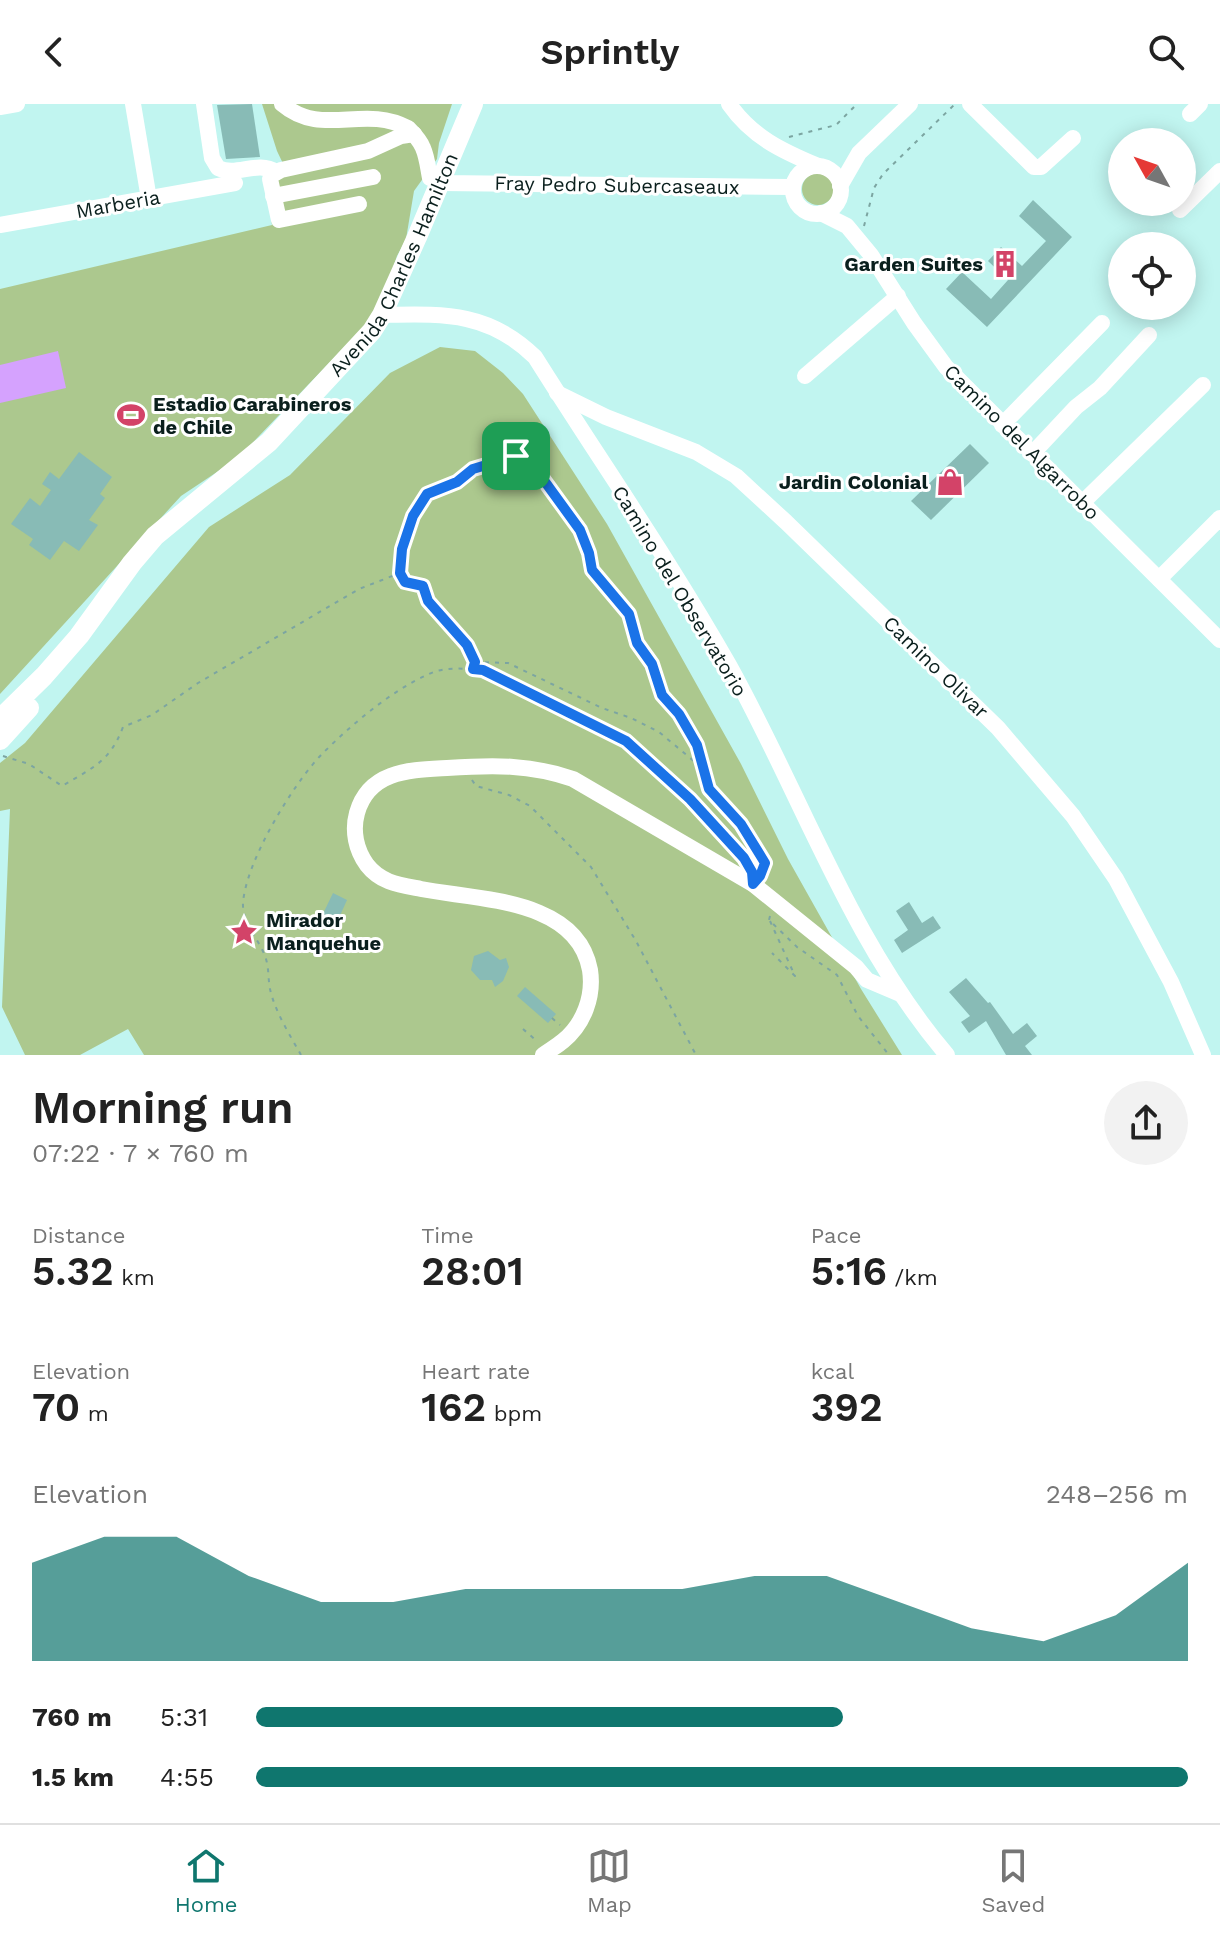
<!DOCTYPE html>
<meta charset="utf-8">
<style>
body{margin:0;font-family:"Work Sans",sans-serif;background:#f2f2f2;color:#222;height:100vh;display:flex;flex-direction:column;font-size:30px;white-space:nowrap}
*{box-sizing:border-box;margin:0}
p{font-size:26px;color:#767676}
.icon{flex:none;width:44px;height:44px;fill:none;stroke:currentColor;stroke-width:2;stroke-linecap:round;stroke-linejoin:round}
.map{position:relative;height:951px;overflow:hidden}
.sheet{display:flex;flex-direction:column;background:#fff;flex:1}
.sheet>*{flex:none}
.needle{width:52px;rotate:310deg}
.fabs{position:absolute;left:1108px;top:24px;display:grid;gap:16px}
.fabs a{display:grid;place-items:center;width:88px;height:88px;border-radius:50%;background:#fff;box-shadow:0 4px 20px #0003;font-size:40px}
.pin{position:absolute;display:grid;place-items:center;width:68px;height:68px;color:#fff;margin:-34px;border-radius:16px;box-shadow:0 4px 12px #0006}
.round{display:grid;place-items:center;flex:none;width:84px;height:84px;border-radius:42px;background:#f2f2f2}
.overview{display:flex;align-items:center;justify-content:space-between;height:136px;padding:0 32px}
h1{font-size:44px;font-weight:600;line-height:60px}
.metrics{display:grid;grid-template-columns:repeat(3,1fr);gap:12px;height:136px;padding:8px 32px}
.metrics div{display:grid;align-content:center}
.metrics b{font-size:40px;font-weight:600}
.metrics small{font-size:22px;font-weight:400}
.metrics p{font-size:22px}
.chart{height:224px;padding:16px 32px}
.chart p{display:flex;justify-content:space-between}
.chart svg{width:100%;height:144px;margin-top:8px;fill:#0f766e;opacity:.7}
ul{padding:0 32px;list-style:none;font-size:26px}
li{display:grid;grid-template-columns:128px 96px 1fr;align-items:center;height:60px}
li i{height:20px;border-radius:10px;background:#0f766e}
header{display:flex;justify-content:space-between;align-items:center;height:104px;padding:0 32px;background:#fff;font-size:36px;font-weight:600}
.tabs{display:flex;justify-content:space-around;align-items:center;height:112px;border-top:2px solid #e0e0e0;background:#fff;font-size:22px;color:#767676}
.tabs a{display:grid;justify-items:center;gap:4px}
.tabs .current{color:#0f766e}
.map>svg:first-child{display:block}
.green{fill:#acc88e}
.water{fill:#d5a2fe}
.building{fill:#88bbb6}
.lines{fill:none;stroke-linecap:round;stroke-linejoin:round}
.path{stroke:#7ca5a1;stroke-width:2;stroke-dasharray:4 6;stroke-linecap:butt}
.minor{stroke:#fff;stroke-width:16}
.major{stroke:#fff;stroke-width:20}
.route-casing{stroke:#fff;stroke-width:16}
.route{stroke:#1a73e8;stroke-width:10}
.labels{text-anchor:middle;stroke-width:6;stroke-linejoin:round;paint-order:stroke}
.street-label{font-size:20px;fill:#0a1f1d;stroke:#fff}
.poi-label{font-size:20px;font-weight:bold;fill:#0a1f1d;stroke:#fff;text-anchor:end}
</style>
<header><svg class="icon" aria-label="back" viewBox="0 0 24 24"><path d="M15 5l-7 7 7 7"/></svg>Sprintly<svg class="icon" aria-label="search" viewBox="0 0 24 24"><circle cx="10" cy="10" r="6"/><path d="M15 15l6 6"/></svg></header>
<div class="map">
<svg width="1220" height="951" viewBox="0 0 1220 951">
<rect width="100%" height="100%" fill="#c1f5f0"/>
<g class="green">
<polygon points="262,0 452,0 439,39 437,55 414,87 406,135 397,152 378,208 238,354 181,392 0,590 0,185 272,121 266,75 288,70 277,47"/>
<circle cx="818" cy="85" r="16"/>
<polygon points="440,243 475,247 503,269 523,290 607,420 741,660 788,755 861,885 902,951 144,951 128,925 80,951 25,951 2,903 10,705 0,707 0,659 25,639 209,423 290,371 390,269"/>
</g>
<polygon class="water" points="58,247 66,284 0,299 0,261"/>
<g class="building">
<polygon points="252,0 260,53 226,55 217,1"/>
<polygon points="1033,96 1072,133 987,223 946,185 962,168 991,195 1008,176 988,157 1001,143 1022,162 1046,137 1019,112"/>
<polygon points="970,340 989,359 931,416 911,397"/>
<polygon points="79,348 112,373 100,390 105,394 89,416 98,421 79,447 64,437 50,456 29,441 33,435 11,420 30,394 40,402 51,386 42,380 50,368 59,375"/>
<polygon points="333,789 347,796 334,825 319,818"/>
<polygon points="909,798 922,819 933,812 941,824 902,849 894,836 908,826 896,807"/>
<polygon points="488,847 500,856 506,854 509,863 503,877 495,883 492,876 480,876 471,866 474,852"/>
<polygon points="966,874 988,899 990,898 1013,930 1027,919 1037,932 1025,942 1032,951 1006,951 986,917 969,929 961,918 970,912 949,888"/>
<polygon points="525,883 556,910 548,919 517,892"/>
</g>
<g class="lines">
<g class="path">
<polyline points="789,33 836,21 857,0"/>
<polyline points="864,122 874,84 883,70 955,0"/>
<polyline points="400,469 405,478 423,482 428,497 467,541 475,558 473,564"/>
<polyline points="475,558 508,559 602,604 631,614 659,628 701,663"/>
<path d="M3,652l26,8 33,22c30,-18 48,-24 61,-59l29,-12 46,-32 161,-94 41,-16 2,-24 11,-33 14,-22 30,-12 16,-13 43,-13 11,1 53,73 9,23 3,17 37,44 8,29 15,21 10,31 17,19 18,31 12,44 32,35 24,39 -4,11"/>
<polyline points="472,676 476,682 509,691 530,702 591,763 636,837 696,951"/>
<polyline points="770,812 769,816 797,843 837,871 858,912 889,951"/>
<polyline points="770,817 795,872 772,849"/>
<polyline points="552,914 560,921"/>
<polyline points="523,925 538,938"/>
<path d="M301,951c-11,-20 -26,-43 -31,-66 -2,-10 -1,-20 -4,-30 -6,-19 -24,-35 -23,-56 3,-42 50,-119 79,-149 29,-29 70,-64 107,-80 17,-8 36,-5 54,-4l143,71 64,58 54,59 5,9"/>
</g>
<g class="minor">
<polyline points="133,0 149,95"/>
<path d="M204,0l8,54 6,10c19,9 39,-8 58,4"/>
<path d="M282,0c40,34 81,0 126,24 6,6 12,12 15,20 4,9 5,20 7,30l11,5 352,4"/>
<path d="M729,0c23,33 53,47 89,62"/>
<polyline points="970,0 1034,63 1041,63 1073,34"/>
<polyline points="0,3 17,0"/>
<polyline points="1190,10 1200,0"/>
<circle cx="817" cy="86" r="24"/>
<polyline points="840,82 859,49 910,0"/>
<polyline points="273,92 373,73"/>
<polyline points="359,100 279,116 270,75 272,71 281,66 368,47 401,32 414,30"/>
<polyline points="1180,106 1220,67"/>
<polyline points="821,109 847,122 871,151 914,219 946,263 1220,536"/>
<polyline points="0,121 235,79"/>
<path d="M382,211c61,-1 106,-4 153,42 64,102 134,202 194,308 72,129 121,276 218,390"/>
<polyline points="805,272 898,192"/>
<polyline points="557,289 606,313 696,348 736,372 786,418 998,624 1073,712 1116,775 1171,878 1203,951"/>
<polyline points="1002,321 1102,219"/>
<polyline points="1032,350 1076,303 1100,284 1149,231"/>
<polyline points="1082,399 1203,281"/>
<polyline points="1159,475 1220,414"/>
<path d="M543,951c7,-5 14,-9 20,-14 21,-17 31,-45 27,-71 -13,-72 -113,-70 -169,-81 -21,-4 -40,-6 -54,-24 -11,-15 -15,-34 -10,-52 12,-43 54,-43 90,-45 45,-3 83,-4 126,11l180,105 103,83 11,13 33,14"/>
</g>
<g class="major">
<path id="s1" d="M0,615l44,-43 35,-40 53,-73 23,-27 114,-94 103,-111 10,-16 35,-78 56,-133"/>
<polyline points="0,636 29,604"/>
</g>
</g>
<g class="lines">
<g class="route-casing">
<polygon id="route" points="516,352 527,353 580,426 589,449 592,466 629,510 637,539 652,560 662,591 679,610 697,641 709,685 741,720 765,759 760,772 753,780 752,768 744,754 690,695 626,637 483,566 473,565 475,558 467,541 428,497 423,482 405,478 400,469 402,445 413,412 427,390 457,378 473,365"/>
</g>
<use href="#route" class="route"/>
</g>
<defs>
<g id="building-bare" transform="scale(2.16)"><path d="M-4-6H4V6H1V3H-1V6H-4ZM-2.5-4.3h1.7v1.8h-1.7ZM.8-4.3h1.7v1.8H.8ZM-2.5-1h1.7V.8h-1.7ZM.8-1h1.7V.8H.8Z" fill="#d34368" stroke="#fff" stroke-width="2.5" paint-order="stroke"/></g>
<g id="stadium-bare" transform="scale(2.16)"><path d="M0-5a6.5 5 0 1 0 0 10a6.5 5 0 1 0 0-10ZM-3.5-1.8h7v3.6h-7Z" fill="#d34368" stroke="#fff" stroke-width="2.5" paint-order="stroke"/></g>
<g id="shop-bare" transform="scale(2.16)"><path d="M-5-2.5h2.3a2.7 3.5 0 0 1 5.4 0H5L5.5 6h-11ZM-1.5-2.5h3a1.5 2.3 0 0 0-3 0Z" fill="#d34368" stroke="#fff" stroke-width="2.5" paint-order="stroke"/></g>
<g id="sight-bare" transform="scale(2.16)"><path d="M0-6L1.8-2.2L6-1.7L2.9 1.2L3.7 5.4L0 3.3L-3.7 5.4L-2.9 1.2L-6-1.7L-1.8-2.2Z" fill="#d34368" stroke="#fff" stroke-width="2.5" paint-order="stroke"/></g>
</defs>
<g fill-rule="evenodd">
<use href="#building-bare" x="1005" y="160"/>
<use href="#stadium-bare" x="131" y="311"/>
<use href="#shop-bare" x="950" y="378"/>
<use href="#sight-bare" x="244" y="828"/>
</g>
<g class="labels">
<g class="street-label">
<text transform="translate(617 81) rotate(1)" y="7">Fray Pedro Subercaseaux</text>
<text transform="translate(118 100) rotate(-10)" y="7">Marberia</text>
<text dy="7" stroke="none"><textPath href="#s1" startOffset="608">Avenida Charles Hamilton</textPath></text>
<text transform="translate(1022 338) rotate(45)" y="7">Camino del Algarrobo</text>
<text transform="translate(680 487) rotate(59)" y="7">Camino del Observatorio</text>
<text transform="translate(936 563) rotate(44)" y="7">Camino Olivar</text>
</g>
<g class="poi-label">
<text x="983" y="167">Garden Suites</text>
<text x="153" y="307" text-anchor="start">Estadio Carabineros<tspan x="153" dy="23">de Chile</tspan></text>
<text x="928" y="385">Jardin Colonial</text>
<text x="266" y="823" text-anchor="start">Mirador<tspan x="266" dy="23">Manquehue</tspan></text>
</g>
</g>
</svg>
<div class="fabs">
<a><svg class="needle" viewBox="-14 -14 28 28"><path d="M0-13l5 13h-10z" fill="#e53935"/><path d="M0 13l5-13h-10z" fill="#767676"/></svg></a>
<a><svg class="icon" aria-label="locate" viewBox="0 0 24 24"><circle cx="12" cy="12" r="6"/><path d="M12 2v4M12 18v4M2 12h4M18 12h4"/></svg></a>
</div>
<div class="pin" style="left:516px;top:352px;background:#1e9e55"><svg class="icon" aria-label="arrive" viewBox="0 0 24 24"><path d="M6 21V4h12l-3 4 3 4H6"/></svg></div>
</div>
<section class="sheet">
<div class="overview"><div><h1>Morning run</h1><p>07:22 · 7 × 760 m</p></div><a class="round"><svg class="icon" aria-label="share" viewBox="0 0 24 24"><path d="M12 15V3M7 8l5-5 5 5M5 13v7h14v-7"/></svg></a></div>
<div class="metrics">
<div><p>Distance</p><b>5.32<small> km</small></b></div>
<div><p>Time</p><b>28:01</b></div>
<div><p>Pace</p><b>5:16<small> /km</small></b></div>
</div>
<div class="metrics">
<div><p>Elevation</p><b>70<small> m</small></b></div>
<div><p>Heart rate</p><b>162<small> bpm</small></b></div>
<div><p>kcal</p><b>392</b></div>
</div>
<div class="chart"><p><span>Elevation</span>248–256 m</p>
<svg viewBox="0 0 160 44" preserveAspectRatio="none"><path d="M0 44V14L10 6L20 6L30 18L40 26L50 26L60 22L70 22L80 22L90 22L100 18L110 18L120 26L130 34L140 38L150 30L160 14V44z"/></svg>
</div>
<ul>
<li><b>760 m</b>5:31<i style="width:63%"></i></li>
<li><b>1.5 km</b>4:55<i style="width:100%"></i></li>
</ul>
</section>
<nav class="tabs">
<a class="current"><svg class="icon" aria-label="home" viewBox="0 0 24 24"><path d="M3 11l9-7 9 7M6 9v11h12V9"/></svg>Home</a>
<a><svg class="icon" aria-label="map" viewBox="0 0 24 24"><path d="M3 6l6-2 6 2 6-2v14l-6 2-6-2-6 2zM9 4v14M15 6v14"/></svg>Map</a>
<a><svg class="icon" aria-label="saved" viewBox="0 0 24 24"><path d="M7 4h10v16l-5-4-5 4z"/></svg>Saved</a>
</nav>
